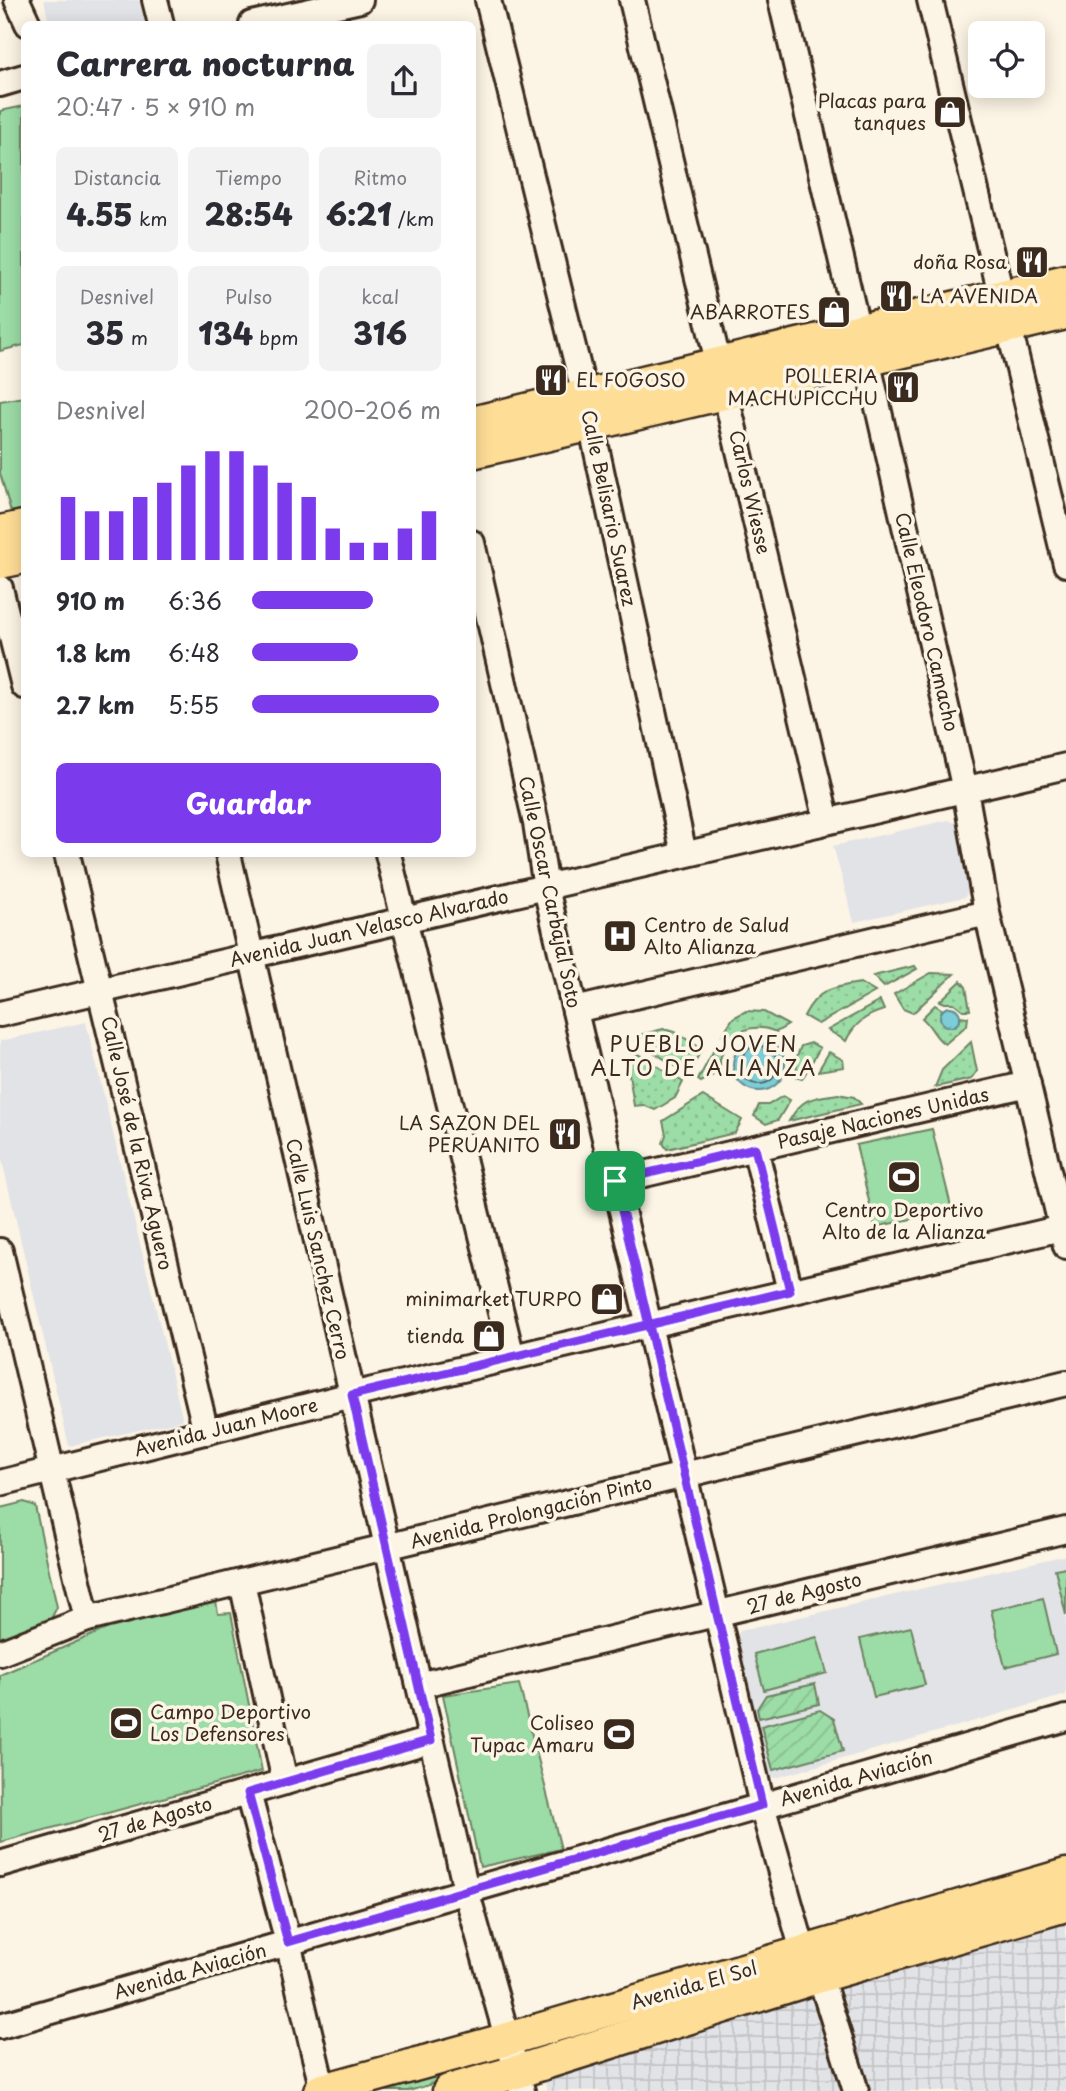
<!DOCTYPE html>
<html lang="es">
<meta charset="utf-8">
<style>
body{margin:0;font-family:"Playpen Sans",sans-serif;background:#f2f2f3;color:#2b2b33;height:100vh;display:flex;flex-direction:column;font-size:26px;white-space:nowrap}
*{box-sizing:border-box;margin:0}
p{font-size:23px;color:#7c7c81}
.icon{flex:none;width:38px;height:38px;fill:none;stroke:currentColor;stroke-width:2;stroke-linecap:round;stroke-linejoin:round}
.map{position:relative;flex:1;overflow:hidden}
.details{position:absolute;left:21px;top:21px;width:455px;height:836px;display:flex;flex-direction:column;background:#fff;border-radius:10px;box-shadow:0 4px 18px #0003}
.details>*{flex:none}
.buttons{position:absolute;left:968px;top:21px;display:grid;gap:14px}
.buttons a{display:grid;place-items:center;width:77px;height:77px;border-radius:10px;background:#fff;box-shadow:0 4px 18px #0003;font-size:35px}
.pin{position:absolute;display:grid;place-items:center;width:60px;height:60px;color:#fff;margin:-30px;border-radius:14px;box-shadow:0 4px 10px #0006}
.round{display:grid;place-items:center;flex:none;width:74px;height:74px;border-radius:10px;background:#f2f2f3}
.summary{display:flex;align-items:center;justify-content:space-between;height:119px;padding:0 35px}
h1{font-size:32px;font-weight:800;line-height:52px}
.figures{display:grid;grid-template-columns:repeat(3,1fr);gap:10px;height:119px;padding:7px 35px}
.figures div{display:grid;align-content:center;border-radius:10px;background:#f2f2f3;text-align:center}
.figures b{font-size:30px;font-weight:800}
.figures small{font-size:19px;font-weight:400}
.figures p{font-size:19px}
.chart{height:196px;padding:14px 35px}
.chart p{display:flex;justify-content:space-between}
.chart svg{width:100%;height:126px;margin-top:7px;stroke:#7c3aed;stroke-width:6}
.primary-button{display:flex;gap:14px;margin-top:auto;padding:14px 35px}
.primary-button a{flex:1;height:80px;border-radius:10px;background:#7c3aed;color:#fff;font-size:28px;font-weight:800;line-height:80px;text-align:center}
ul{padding:0 35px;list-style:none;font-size:23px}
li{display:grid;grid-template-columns:112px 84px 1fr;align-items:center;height:52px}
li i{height:18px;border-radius:9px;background:#7c3aed}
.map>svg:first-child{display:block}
.built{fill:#e2e3e6}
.industrial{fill:url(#industrial-grid)}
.grass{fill:url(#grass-dots);stroke:#6c8362;stroke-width:2}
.park{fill:#9cdca6;stroke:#6c8362;stroke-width:2}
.garden{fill:url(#garden-furrows);stroke:#6c8362;stroke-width:2}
.water{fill:url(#water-ripples);stroke:#628c8d;stroke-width:2}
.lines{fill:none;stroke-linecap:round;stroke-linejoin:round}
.shore{stroke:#556b68;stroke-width:2}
.minor-casing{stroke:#3b2a1e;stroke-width:30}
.major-casing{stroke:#3b2a1e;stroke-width:37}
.minor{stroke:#fcf5e5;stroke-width:24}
.major{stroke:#fedd96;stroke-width:32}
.route-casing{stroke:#fff;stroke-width:14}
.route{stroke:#7c3aed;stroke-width:9}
.labels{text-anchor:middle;stroke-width:7;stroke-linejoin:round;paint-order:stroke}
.poi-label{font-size:19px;fill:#3b2a1e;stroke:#fcf5e5;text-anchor:end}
.street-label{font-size:19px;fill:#3b2a1e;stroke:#fcf5e5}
.neighbourhood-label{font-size:21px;letter-spacing:2px;fill:#3b2a1e;stroke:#fcf5e5}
</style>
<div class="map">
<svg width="1066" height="2091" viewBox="0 0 1066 2091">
<defs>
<pattern id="industrial-grid" width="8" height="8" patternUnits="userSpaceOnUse" patternTransform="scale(1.75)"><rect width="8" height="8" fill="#e2e3e6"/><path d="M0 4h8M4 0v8" fill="none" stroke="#c3c3c5"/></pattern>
<pattern id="grass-dots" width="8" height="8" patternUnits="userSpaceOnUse" patternTransform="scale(1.75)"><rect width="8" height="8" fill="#9cdca6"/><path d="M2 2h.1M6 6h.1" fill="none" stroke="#87bd8e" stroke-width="1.8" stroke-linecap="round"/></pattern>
<pattern id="garden-furrows" width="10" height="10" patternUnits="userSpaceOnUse" patternTransform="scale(1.75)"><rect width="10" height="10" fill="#9cdca6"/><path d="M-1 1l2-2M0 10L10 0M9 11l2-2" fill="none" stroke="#87bd8e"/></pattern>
<pattern id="water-ripples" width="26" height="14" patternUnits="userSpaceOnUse" patternTransform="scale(1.75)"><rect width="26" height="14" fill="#7ccdd7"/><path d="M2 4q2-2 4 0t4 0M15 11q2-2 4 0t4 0" fill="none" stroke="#6cb0b8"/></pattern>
</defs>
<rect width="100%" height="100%" fill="#fcf5e5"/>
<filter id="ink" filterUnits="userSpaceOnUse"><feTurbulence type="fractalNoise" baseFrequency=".0143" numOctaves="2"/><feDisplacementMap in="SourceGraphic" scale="14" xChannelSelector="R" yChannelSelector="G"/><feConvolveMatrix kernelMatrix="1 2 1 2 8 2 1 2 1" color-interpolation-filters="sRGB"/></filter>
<g filter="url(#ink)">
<g class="built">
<polygon points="44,0 139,0 145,24 49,24"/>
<polygon points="948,820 956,823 970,888 965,897 854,922 833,846"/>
<polygon points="86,1022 183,1420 69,1446 0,1152 0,1041"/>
<polygon points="1066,1555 1066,1695 775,1778 764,1774 732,1642 740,1631"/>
</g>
<polygon class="industrial" points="1066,1916 1066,2091 547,2091 540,2067"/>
<g class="grass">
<polygon points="915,966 917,969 884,987 873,976"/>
<polygon points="931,973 954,974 913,1013 903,1009 894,994"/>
<polygon points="961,981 966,987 970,1010 963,1010 954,1003 945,1003 940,1001"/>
<path d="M860,983l15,9 -57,32 -14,-8c13,-27 29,-29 56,-33z"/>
<path d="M880,1001l4,9c-18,5 -30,14 -38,31l-18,-11z"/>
<path d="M935,1005l8,5 -2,3 19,7 1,-4 7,1 -1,8 -22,19c-9,-4 -14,-19 -23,-26z"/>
<path d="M746,1011l18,1 24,13 -12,7c-17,-8 -35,-5 -47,10l-7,-7 11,-17z"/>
<polygon points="663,1029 675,1032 702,1049 688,1074 636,1041 639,1035"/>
<polygon points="971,1042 977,1071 972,1079 935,1087 942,1070"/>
<polygon points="811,1043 820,1048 802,1079 796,1077 797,1056 801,1046"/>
<polygon points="716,1046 724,1049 720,1059 720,1071 701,1082 698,1080"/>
<polygon points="829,1052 843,1060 844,1067 818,1071"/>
<polygon points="638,1054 683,1082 675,1098 655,1110 643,1105 634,1106 627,1061"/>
<path d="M838,1094l16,3 7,7 -72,17c14,-24 22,-23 49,-27z"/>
<polygon points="703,1096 742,1120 735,1133 667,1149 663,1143 666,1135 663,1121"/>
<polygon points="783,1096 790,1100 778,1120 766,1124 754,1116 759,1105 768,1105"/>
<polygon points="474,2061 480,2065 478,2070 409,2091 363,2091"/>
</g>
<g class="park">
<polygon points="24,106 24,345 0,351 0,111"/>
<polygon points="24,397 24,509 11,512 0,473 0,401"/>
<polygon points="932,1129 952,1210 875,1227 856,1145"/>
<polygon points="24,1502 35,1506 57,1607 51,1619 0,1640 0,1508"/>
<polygon points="1066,1567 1066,1615 1055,1569"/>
<polygon points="1043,1598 1056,1654 1005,1667 991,1610"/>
<polygon points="216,1601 218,1614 231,1613 262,1771 1,1842 0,1675 113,1626"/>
<polygon points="911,1627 925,1685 874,1697 860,1639"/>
<polygon points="817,1637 827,1673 764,1690 754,1654"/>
<polygon points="519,1684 561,1849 480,1867 443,1695"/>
</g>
<g class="garden">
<polygon points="815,1684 819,1704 759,1718 757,1709 766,1695"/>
<polygon points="820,1710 834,1719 843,1751 773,1770 761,1726"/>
</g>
<g class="water">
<circle cx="950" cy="1017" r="10"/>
<circle cx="759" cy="1065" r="26"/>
</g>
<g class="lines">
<circle class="shore" cx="759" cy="1065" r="19"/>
<g class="minor-casing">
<g id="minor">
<polyline points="17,0 28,24"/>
<polyline points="155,0 161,24"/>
<polyline points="488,0 585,396 684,854"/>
<polyline points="632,0 827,821"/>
<polyline points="781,0 858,331 867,359 965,790 987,913 1066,1246"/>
<polyline points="930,0 1066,564"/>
<polyline points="252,24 360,0"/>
<polyline points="0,84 24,77"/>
<polyline points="472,543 536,823 546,888 762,1805 803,1951 820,1976 856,2091"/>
<polyline points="0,588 24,686"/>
<polyline points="67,854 206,1432"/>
<polyline points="228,854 466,1890 522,2091"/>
<polyline points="388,854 512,1357"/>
<polyline points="575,1010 987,913"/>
<polyline points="0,1014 1066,766"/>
<polyline points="755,1148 790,1291"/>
<polyline points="615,1181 1028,1084"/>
<polyline points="0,1251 87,1619"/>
<polyline points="0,1483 352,1395 1066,1227"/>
<polyline points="242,1582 285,1782"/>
<polyline points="0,1653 87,1619 1066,1383"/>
<polyline points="419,1685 1066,1530"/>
<polyline points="248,1793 288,1942 323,2091"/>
<polyline points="0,1864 431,1740"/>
<polyline points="0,2026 1066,1718"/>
</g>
</g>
<g class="major-casing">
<g id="major">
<polyline points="472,423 1066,281"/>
<polyline points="472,452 1066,313"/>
<polyline points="0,532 24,527"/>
<polyline points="0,562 24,557"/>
<polyline points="320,2091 508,2039 1066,1875"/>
<polyline points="449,2091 516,2072 820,1976 1066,1905"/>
</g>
</g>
<use href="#minor" class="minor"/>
<use href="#major" class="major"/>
</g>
</g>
<g class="lines" filter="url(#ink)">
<g class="route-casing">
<path id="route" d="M615,1181c49,208 98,416 147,624l-474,137 -40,-149 183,-53 -79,-345 438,-104 -35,-143 -140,33"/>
</g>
<use href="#route" class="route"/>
</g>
<defs>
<g id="shop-square" transform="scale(1.75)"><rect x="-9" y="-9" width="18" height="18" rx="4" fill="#3b2a1e" stroke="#fcf5e5"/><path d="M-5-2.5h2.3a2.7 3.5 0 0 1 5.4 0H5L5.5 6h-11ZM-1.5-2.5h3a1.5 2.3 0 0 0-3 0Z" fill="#fff"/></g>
<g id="restaurant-square" transform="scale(1.75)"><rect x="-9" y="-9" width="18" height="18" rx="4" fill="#3b2a1e" stroke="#fcf5e5"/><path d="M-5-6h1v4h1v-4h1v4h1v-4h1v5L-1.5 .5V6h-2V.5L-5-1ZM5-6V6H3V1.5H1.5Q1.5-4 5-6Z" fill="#fff"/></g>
<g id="hospital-square" transform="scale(1.75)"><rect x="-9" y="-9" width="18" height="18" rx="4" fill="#3b2a1e" stroke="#fcf5e5"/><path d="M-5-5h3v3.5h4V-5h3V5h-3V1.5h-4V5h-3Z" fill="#fff"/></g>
<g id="stadium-square" transform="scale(1.75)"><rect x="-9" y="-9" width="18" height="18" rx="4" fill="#3b2a1e" stroke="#fcf5e5"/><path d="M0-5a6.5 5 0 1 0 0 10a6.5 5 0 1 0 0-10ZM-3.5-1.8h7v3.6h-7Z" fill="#fff"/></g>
</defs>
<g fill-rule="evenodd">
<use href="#shop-square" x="950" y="112"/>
<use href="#restaurant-square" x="1032" y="262"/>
<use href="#restaurant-square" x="896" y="296"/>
<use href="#shop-square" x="834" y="312"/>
<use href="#restaurant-square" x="551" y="380"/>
<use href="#restaurant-square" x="903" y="387"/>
<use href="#hospital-square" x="620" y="936"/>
<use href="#restaurant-square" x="565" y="1134"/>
<use href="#stadium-square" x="904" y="1177"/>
<use href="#shop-square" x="607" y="1299"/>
<use href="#shop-square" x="489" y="1336"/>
<use href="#stadium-square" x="126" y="1723"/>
<use href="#stadium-square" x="619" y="1734"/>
</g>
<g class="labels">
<g class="poi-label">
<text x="926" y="108">Placas para<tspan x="926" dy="22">tanques</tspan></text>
<text x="1007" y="269">doña Rosa</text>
<text x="920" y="303" text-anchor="start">LA AVENIDA</text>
<text x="810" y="319">ABARROTES</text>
<text x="878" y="383">POLLERIA<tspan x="878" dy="22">MACHUPICCHU</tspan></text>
<text x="576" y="387" text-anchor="start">EL FOGOSO</text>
<text x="644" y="932" text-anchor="start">Centro de Salud<tspan x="644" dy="22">Alto Alianza</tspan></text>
<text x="540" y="1130">LA SAZON DEL<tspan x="540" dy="22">PERUANITO</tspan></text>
<text x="904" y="1217" text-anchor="middle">Centro Deportivo<tspan x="904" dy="22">Alto de la Alianza</tspan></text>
<text x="582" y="1306">minimarket TURPO</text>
<text x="464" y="1343">tienda</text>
<text x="150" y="1719" text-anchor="start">Campo Deportivo<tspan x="150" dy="22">Los Defensores</tspan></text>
<text x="594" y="1730">Coliseo<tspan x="594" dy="22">Tupac Amaru</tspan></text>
</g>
<g class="street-label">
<text transform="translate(750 492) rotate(77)" y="7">Carlos Wiesse</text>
<text transform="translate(609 508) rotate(78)" y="7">Calle Belisario Suarez</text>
<text transform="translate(927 622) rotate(77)" y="7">Calle Eleodoro Camacho</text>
<text transform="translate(550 892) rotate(78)" y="7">Calle Oscar Carbajal Soto</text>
<text transform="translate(369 928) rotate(-13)" y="7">Avenida Juan Velasco Alvarado</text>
<text transform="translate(883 1118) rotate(-13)" y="7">Pasaje Naciones Unidas</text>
<text transform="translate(137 1143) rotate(77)" y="7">Calle José de la Riva Aguero</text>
<text transform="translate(318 1249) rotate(77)" y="7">Calle Luis Sanchez Cerro</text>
<text transform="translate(226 1427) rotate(-14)" y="7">Avenida Juan Moore</text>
<text transform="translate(531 1512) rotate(-14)" y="7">Avenida Prolongación Pinto</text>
<text transform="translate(804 1593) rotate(-14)" y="7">27 de Agosto</text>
<text transform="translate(856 1778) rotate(-16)" y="7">Avenida Aviación</text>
<text transform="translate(155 1819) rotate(-16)" y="7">27 de Agosto</text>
<text transform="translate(190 1971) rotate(-16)" y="7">Avenida Aviación</text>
<text transform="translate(694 1985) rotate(-16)" y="7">Avenida El Sol</text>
</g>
<g class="neighbourhood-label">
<text x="704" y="1052">PUEBLO JOVEN<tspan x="704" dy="24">ALTO DE ALIANZA</tspan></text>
</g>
</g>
</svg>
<div class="buttons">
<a><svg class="icon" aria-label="locate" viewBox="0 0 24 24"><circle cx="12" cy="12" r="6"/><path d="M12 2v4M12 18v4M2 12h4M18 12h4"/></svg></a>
</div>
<div class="pin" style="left:615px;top:1181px;background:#1e9e55"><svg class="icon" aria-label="arrive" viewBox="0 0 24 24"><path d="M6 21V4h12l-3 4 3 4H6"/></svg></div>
<section class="details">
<div class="summary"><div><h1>Carrera nocturna</h1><p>20:47 · 5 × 910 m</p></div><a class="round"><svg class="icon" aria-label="share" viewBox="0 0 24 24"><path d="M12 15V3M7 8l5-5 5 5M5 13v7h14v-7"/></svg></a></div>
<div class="figures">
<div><p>Distancia</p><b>4.55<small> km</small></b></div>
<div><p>Tiempo</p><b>28:54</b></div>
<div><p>Ritmo</p><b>6:21<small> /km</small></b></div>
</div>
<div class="figures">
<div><p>Desnivel</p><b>35<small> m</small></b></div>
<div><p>Pulso</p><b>134<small> bpm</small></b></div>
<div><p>kcal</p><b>316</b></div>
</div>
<div class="chart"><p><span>Desnivel</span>200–206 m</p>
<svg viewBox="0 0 160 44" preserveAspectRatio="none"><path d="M5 44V22M15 44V27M25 44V27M35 44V22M45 44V17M55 44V11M65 44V6M75 44V6M85 44V11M95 44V17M105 44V22M115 44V33M125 44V38M135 44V38M145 44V33M155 44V27"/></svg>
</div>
<ul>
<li><b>910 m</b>6:36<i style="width:64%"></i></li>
<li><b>1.8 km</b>6:48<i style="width:56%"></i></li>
<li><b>2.7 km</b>5:55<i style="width:99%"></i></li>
</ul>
<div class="primary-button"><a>Guardar</a></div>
</section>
</div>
